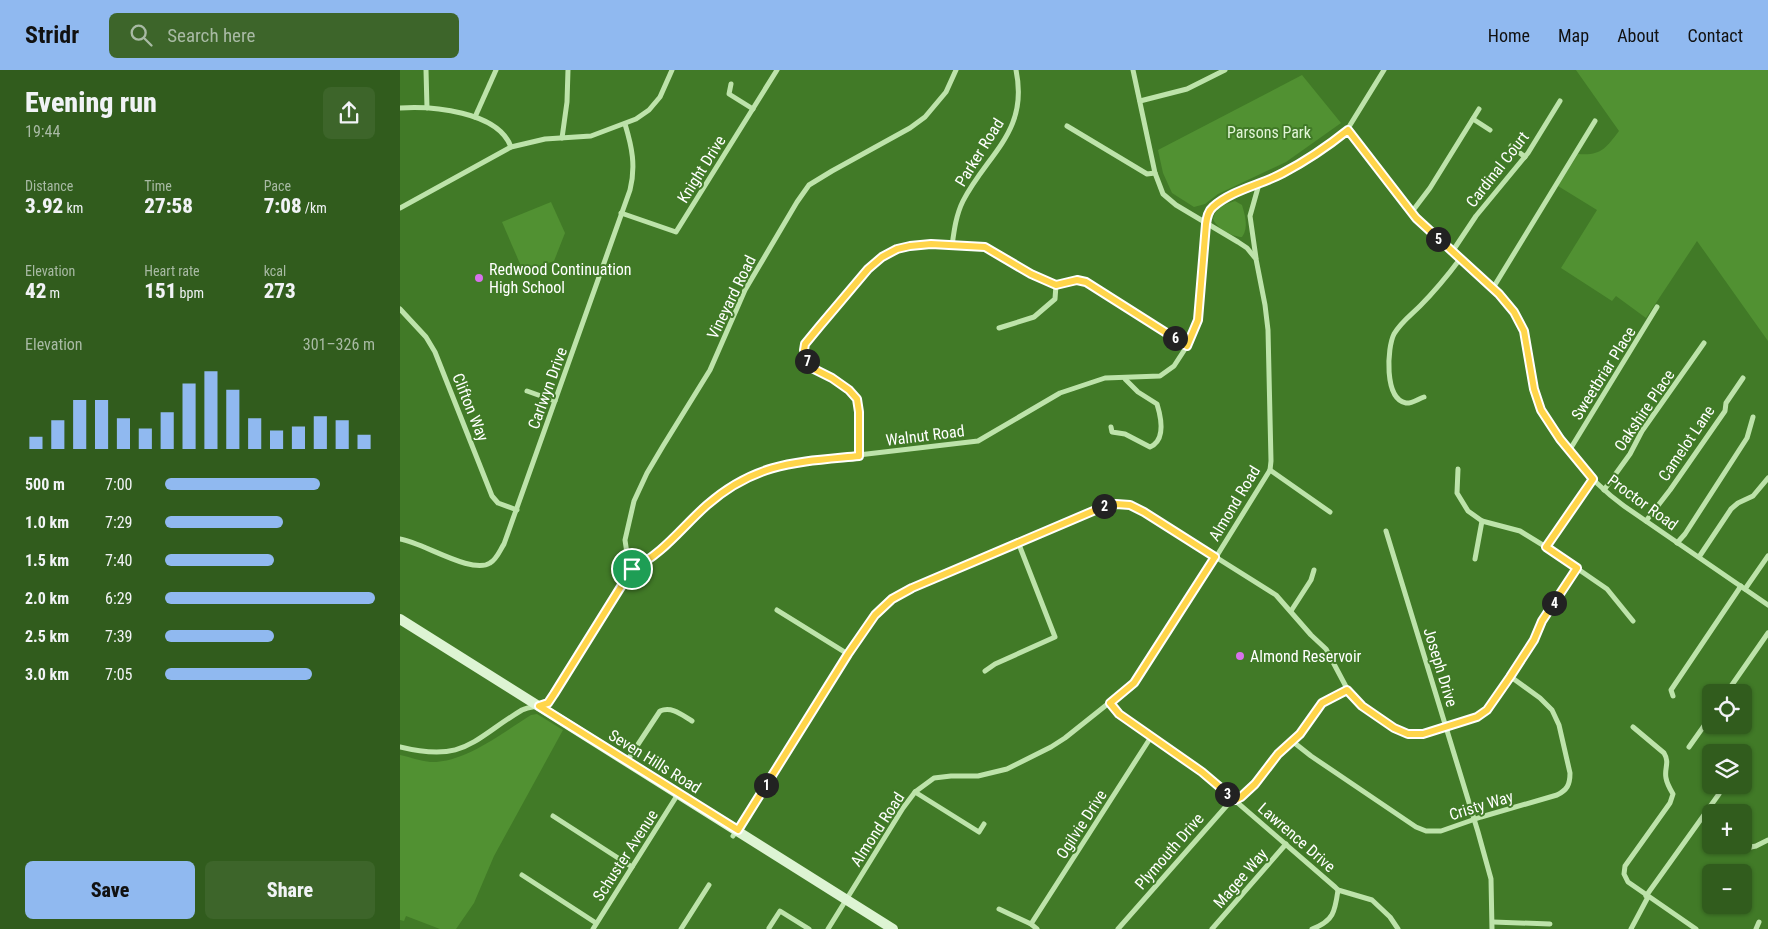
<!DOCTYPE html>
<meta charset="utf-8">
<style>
body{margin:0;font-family:"Roboto Condensed",sans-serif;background:#3d652a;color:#f1f3f6;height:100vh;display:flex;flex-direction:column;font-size:19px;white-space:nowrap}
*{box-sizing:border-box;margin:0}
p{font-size:16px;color:#a8baa4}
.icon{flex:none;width:28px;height:28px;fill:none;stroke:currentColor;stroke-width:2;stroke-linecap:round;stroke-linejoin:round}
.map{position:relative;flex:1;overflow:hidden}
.drawer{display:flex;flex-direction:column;background:#315c1d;width:400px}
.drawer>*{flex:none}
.fabs{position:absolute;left:1302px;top:614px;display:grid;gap:10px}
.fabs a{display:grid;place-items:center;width:50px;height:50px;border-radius:8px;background:#315c1d;box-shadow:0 1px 4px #0004;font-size:25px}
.pin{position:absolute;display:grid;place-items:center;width:42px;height:42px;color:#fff;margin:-21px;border:2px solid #fff;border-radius:50%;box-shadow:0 1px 5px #0007}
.km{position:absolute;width:25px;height:25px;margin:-12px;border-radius:50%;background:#222;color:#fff;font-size:14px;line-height:25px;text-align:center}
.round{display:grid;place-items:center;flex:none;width:52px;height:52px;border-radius:8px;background:#3d652a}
.overview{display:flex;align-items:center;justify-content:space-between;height:85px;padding:0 25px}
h1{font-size:28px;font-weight:800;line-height:38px}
.figures{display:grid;grid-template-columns:repeat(3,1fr);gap:8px;height:85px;padding:5px 25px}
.figures div{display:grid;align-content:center}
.figures b{font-size:21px;font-weight:800}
.figures small{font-size:14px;font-weight:400}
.figures p{font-size:14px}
.chart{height:140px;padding:10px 25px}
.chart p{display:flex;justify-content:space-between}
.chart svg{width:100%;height:90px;margin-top:5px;stroke:#90b9f0;stroke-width:6}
.button{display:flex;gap:10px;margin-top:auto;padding:10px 25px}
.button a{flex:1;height:58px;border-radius:8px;background:#90b9f0;color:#111;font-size:20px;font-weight:800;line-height:58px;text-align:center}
.button a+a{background:#3d652a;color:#f1f3f6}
ul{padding:0 25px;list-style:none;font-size:16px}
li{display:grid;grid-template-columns:80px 60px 1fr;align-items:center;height:38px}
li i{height:12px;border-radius:6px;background:#90b9f0}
header{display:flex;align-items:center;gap:30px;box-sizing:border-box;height:70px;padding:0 25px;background:#90b9f0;color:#111}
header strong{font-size:24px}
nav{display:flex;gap:28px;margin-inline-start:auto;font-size:18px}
.search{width:350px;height:45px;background:#3d652a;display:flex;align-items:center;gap:12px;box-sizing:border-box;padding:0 18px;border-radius:8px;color:#a8baa4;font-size:19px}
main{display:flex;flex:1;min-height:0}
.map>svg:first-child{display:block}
.green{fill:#519132}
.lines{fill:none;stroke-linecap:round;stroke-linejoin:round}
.street{stroke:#bde3aa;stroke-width:5}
.secondary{stroke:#ddf4d3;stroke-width:10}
.route-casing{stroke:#fff;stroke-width:10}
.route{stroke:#ffd54a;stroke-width:6}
.poi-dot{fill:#d771eb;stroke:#417a27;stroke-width:2}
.labels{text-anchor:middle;stroke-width:4;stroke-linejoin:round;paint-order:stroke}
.park-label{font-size:16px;fill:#e1f5d7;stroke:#417a27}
.street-label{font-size:16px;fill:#fff;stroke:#417a27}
.poi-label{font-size:16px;fill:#fff;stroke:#417a27;text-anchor:start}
</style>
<header>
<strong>Stridr</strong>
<div class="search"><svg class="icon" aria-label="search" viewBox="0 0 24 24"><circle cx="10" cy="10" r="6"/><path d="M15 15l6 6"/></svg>Search here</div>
<nav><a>Home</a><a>Map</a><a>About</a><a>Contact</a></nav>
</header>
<main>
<section class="drawer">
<div class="overview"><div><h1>Evening run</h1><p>19:44</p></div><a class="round"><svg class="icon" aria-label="share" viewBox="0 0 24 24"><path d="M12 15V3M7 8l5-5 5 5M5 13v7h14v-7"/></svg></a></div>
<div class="figures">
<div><p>Distance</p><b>3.92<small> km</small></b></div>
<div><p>Time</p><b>27:58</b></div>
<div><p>Pace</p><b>7:08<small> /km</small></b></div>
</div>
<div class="figures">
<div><p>Elevation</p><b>42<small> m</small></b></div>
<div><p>Heart rate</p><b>151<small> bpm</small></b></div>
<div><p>kcal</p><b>273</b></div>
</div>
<div class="chart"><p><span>Elevation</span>301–326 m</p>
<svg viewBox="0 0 160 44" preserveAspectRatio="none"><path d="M5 44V38M15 44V30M25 44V20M35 44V20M45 44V29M55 44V34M65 44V26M75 44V12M85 44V6M95 44V15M105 44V29M115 44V35M125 44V33M135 44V28M145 44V30M155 44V37"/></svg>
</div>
<ul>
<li><b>500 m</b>7:00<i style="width:74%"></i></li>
<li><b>1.0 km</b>7:29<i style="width:56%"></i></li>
<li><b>1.5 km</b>7:40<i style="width:52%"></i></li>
<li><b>2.0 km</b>6:29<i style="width:100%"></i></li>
<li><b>2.5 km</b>7:39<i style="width:52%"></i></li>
<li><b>3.0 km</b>7:05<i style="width:70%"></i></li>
</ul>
<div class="button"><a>Save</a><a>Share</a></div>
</section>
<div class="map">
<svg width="1368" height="859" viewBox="0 0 1368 859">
<rect width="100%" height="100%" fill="#417a27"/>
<g class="green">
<path d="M1176,0h192v271l-71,-100 -51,77 -30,-22 -4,5 -51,-33 36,-58 -39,-24 20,-32c23,2 28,-6 41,-23z"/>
<polygon points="902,5 941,53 886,92 818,124 805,134 794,137 772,123 763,103 758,80"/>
<path d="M835,131l7,4c3,10 7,23 0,32 -9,0 -26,-9 -29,-18 2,-11 12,-15 22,-18z"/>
<polygon points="151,132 165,163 154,191 124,203 102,152"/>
<path d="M137,644l26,16 -69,126 -20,47 -18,26h-16l-34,-13 -2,5 -4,-1v-165c10,2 20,6 30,7 35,1 72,-29 101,-47z"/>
</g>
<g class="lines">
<g class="street">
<polyline points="26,0 27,38"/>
<polyline points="331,14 329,24 353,39"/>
<polyline points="740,31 787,19 825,0"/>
<path d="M0,38c31,-2 98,3 111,39"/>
<polyline points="75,47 96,0"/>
<polyline points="1073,49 1090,60"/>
<polyline points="667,56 747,104 755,103"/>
<path d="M947,60c25,30 45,65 73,93 20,19 41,37 62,56 11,10 23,19 32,32 16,23 14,53 21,80 9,39 57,92 89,115l144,99"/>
<polyline points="162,68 167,32 168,0"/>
<polyline points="1111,76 1125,87"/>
<polyline points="0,138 111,77 145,69 191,66 236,49 249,40 260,27 272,0"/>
<polyline points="221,143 276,162 377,0"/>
<polyline points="1011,143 1030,118 1079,39"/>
<path d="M552,176c2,-15 4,-31 11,-45 24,-47 66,-69 53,-131"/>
<polyline points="1052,182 1076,146 1128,83 1160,31"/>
<polyline points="856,188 850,146 859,114"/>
<polyline points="1093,218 1195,51"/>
<polyline points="0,239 26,267 35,282 92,426 98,433 117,440"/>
<polyline points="599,258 634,247 655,229 656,215"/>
<polyline points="127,321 155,331"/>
<path d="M1024,327c-6,2 -13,7 -18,6 -22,-4 -19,-55 -12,-69 7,-12 17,-19 26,-28 15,-15 28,-31 40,-47"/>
<path d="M711,357l1,5 13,2 25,13c16,-7 11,-30 7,-43l-19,-12 -13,-13"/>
<polyline points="1169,381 1257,237"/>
<path d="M459,386c-2,-18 5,-39 -2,-56 -9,-26 -59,-23 -52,-56l63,-75 14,-12 15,-8 34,-5 54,3 46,27 25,11 21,-5 9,2 101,64"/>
<polyline points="1058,399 1057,423 1068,441 1082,451 1120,461 1146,477 1207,519 1233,551"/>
<polyline points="870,400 930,442"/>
<polyline points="1204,420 1230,384 1242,361 1304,273"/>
<polyline points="1246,451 1270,420 1325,341 1326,333 1343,308"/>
<polyline points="986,461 1078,762 1091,809 1092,859"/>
<path d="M0,469c22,3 72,36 90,24 7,-4 10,-13 14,-19l126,-354c6,-24 2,-43 -5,-66"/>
<polyline points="1277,473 1285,464 1347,368 1353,347"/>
<polyline points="1146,477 1193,409"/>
<polyline points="1299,487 1331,439 1338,433 1353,426 1368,408"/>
<polyline points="1075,489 1082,451"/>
<polyline points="232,499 228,490 225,470 234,431 247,403 263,376 310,300 345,220 397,132 409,115 432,101 510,58 525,47 546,22 556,0"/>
<polyline points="1345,519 1368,486"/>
<polyline points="377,540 448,584"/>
<polyline points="891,541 911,510 914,500"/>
<polyline points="585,601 595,594 655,567 618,472"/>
<polyline points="1327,622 1368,563"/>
<polyline points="1273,626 1271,620 1341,516"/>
<polyline points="710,633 719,644 802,702 935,817 938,820 972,830 990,847 998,859"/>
<path d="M1233,657l31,26c6,10 0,15 2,25 1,6 4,11 7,16l-3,9 -45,63 -1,8 4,8 68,47"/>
<path d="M892,671l19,15 105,71 10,4h15l40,-14 76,-22c10,-5 13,-10 13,-22l-11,-48 -7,-15 -12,-12 -29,-21"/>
<path d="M0,677c65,16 72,-7 122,-37 8,-4 18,-3 26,-7l84,-134c40,-19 61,-59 97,-83 19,-12 40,-18 61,-23l188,-22 82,-48 45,-15 55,-2 14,-10 13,-20 11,-26 8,-96 1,-9 5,-8 17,-11 53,-23 19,-11 46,-32 37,-60"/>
<polyline points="1289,677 1311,646"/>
<path d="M227,691l33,-50c12,-5 22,4 32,10"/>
<polyline points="515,722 579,762 584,754"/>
<polyline points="153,746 232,797"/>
<path d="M333,766l135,-212 7,-9 17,-16 20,-11 193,-82c15,-3 26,0 39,6l132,83 35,40 15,14 25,47 11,10 35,24 15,5 11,-1 43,-12 11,-5 10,-7 47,-70 8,-19 35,-53"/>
<polyline points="1331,781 1356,776 1368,770"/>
<polyline points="122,805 196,853"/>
<polyline points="1246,826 1319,724"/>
<polyline points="599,839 631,854 637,859"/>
<polyline points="1093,852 1150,854"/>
<polyline points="631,854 751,667"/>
<polyline points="369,858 380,841 409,859"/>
<polyline points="193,859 278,724"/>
<polyline points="281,859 309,815"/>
<polyline points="428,859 503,738 515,722 534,708 551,706 578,706 607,699 651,677 665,668 734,613 790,529 870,400 871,391 868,260 865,235 856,189 847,178 838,172 776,135 763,124 755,103 733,0"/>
<polyline points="718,859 829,733 841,727 855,714 878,683 900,664 922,633 947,620"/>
<polyline points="812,859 886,774"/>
<path d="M912,859c22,-8 23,-18 26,-39"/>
<polyline points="1231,859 1248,827"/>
<polyline points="1356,859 1359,852"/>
</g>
<polyline class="secondary" points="0,549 493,859"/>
</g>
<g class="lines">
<g class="route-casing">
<path id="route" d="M948,60l68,88 83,76 15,18 10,19 10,58 7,21 19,29 33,40 -47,68 31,21 -35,53 -8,19 -24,37 -23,33 -10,7 -54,17h-15l-14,-6 -32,-22 -15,-16 -25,13 -22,31 -22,20 -23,30 -14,13 -6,3 -33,-28 -83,-58 -9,-11 24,-20 81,-126 -71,-45 -14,-7 -14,-1 -11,2 -193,82 -20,11 -17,16 -27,39 -110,176 -199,-124 9,-3 6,-9 78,-125c31,-15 50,-42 75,-64 49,-43 91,-43 152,-49v-44l-2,-13 -8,-9 -17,-12 -20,-10 -4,-5 -4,-13 1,-6 14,-17 49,-58 14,-12 15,-8 13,-3 21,-2 54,3 46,27 25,11 21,-5 9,2 101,64 11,-26 8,-96c1,-7 2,-13 7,-17 19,-17 48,-22 70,-34 23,-12 45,-27 65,-43z"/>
</g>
<use href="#route" class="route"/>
</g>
<g class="poi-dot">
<circle cx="79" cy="208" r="5"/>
<circle cx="840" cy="586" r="5"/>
</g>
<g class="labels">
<g class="park-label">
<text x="869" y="68">Parsons Park</text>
</g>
<g class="street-label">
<text transform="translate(579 82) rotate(-58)" y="6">Parker Road</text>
<text transform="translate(301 99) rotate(-58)" y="6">Knight Drive</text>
<text transform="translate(1097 99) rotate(-52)" y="6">Cardinal Court</text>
<text transform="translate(331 227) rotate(-64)" y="6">Vineyard Road</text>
<text transform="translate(1203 303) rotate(-58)" y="6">Sweetbriar Place</text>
<text transform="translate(147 318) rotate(-70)" y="6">Carlwyn Drive</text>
<text transform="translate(71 337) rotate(68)" y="6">Clifton Way</text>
<text transform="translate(1244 340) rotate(-56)" y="6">Oakshire Place</text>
<text transform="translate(525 365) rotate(-7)" y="6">Walnut Road</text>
<text transform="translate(1286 373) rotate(-56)" y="6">Camelot Lane</text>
<text transform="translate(1243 432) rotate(36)" y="6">Proctor Road</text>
<text transform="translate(834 433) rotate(-59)" y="6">Almond Road</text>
<text transform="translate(1041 597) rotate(73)" y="6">Joseph Drive</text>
<text transform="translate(255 691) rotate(32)" y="6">Seven Hills Road</text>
<text transform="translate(1081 735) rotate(-17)" y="6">Cristy Way</text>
<text transform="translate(681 754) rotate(-57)" y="6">Ogilvie Drive</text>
<text transform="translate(477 759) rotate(-57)" y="6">Almond Road</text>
<text transform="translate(897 767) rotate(41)" y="6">Lawrence Drive</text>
<text transform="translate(769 781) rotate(-49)" y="6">Plymouth Drive</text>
<text transform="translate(225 785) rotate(-57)" y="6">Schuster Avenue</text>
<text transform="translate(840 808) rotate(-49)" y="6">Magee Way</text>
</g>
<g class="poi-label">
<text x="89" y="205">Redwood Continuation<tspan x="89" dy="18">High School</tspan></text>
<text x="850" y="592">Almond Reservoir</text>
</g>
</g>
</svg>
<div class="fabs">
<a><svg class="icon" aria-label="locate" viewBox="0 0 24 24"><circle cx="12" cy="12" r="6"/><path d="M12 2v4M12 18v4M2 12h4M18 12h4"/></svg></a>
<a><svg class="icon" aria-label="layers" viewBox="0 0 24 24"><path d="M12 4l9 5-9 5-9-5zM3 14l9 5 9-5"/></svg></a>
<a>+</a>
<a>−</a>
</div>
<div class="pin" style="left:232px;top:499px;background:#1e9e55"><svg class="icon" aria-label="arrive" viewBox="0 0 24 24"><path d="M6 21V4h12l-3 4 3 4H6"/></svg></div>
<b class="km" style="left:366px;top:715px">1</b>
<b class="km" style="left:704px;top:436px">2</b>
<b class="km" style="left:827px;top:724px">3</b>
<b class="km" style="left:1154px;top:533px">4</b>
<b class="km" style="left:1038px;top:169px">5</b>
<b class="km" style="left:775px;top:268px">6</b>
<b class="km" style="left:407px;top:291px">7</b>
</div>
</main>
